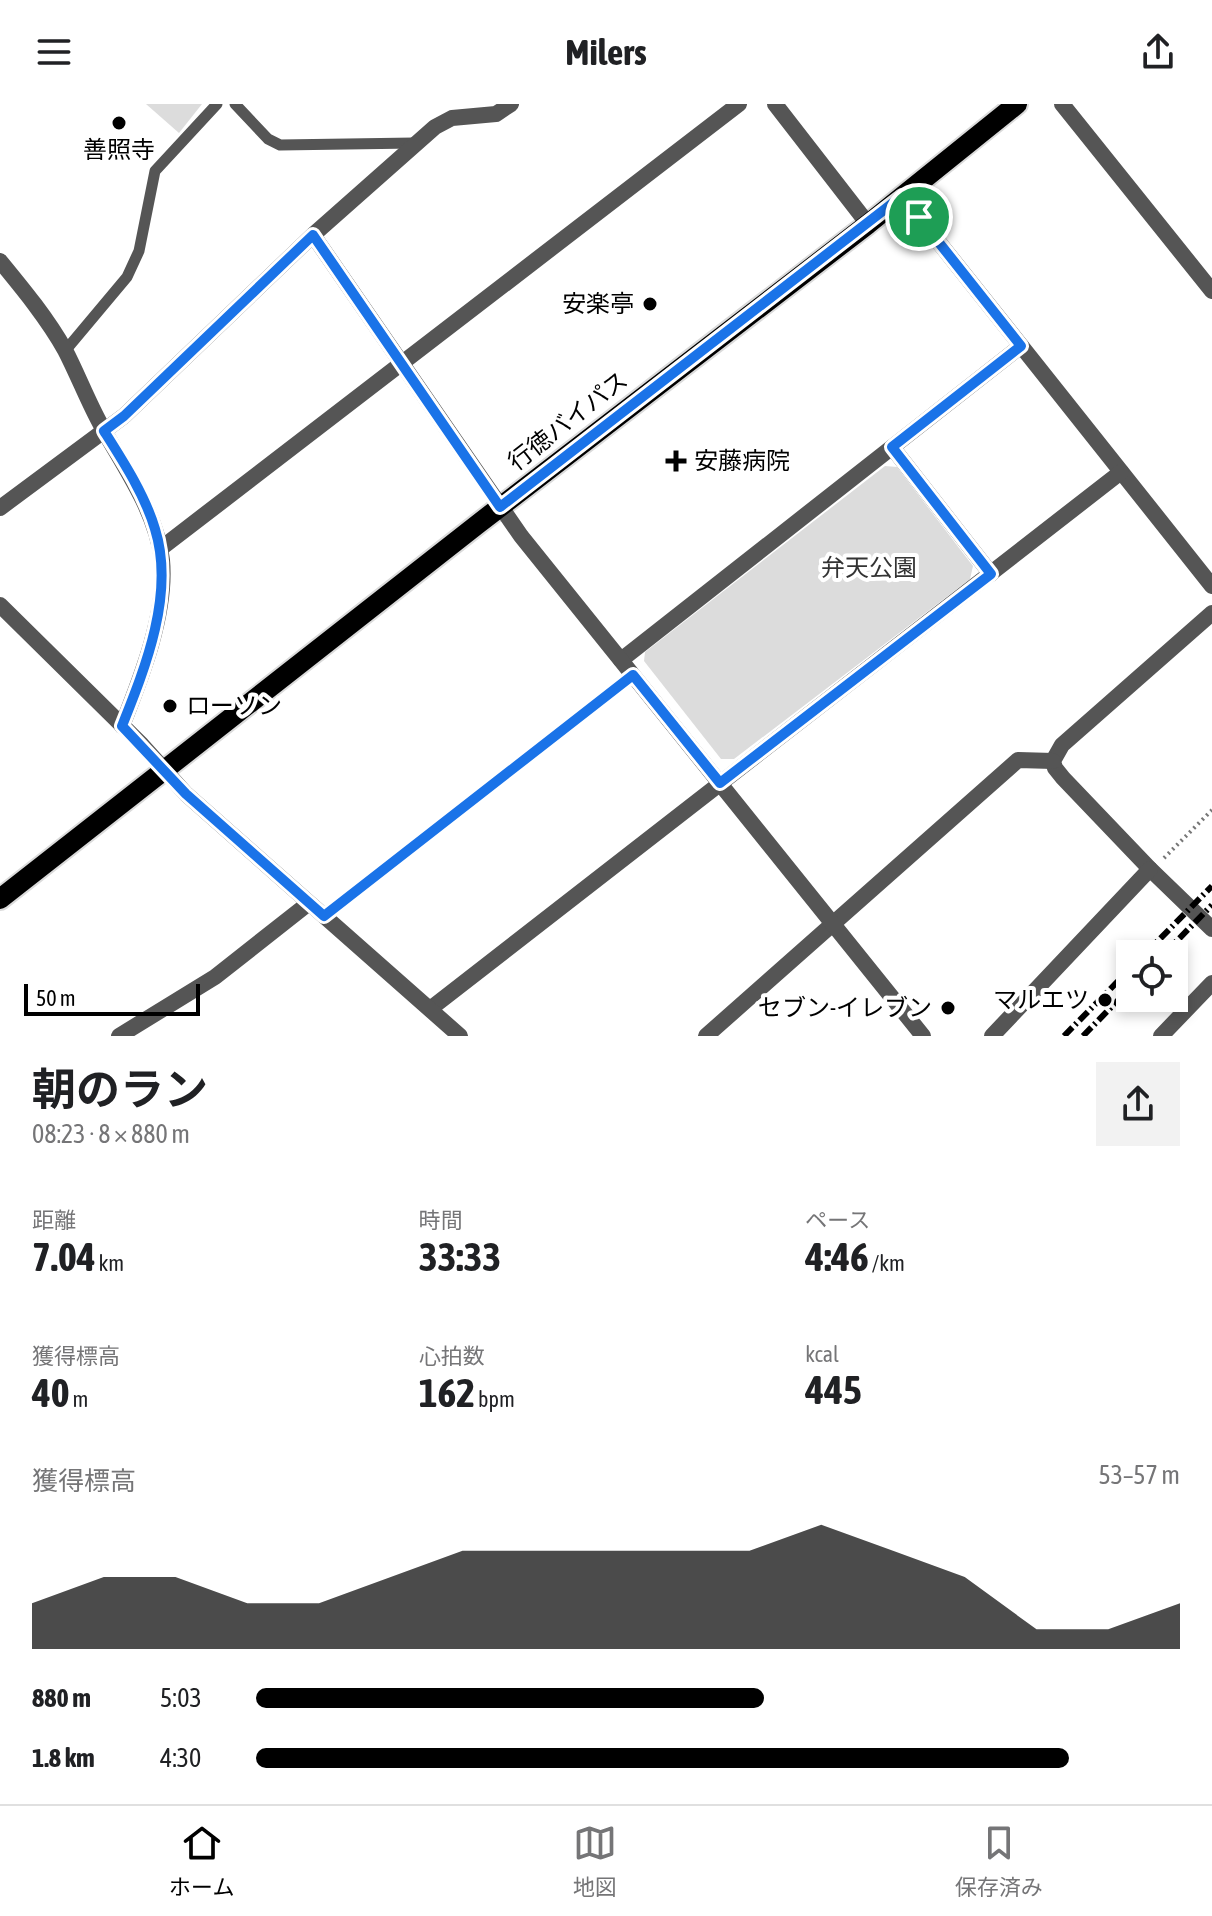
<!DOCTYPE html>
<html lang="ja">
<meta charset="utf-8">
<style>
body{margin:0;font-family:"Asap Condensed","Noto Sans JP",sans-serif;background:#f2f2f2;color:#202124;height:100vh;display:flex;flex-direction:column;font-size:30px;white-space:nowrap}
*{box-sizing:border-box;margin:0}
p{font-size:26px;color:#757577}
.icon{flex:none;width:44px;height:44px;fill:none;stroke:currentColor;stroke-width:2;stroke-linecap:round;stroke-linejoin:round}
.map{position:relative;height:932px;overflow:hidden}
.sheet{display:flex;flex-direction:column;background:#fff;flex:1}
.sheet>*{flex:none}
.fabs{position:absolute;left:1116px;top:836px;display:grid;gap:16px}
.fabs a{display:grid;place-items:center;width:72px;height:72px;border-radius:0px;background:#fff;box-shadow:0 4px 12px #0003;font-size:40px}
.scale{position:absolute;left:24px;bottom:20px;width:176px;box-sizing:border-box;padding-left:8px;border:4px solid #000;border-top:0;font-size:22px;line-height:28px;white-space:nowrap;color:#000;-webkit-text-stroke:6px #fff;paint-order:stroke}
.pin{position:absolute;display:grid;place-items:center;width:68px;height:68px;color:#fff;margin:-34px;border:4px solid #fff;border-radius:50%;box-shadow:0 2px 8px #0007}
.round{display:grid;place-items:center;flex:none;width:84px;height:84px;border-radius:0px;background:#f2f2f2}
.summary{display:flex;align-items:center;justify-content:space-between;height:136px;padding:0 32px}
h1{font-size:44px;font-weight:700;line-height:60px}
.stats{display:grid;grid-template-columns:repeat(3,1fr);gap:12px;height:136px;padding:8px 32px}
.stats div{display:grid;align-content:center}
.stats b{font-size:40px;font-weight:700}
.stats small{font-size:22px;font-weight:400}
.stats p{font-size:22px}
.chart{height:224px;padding:16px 32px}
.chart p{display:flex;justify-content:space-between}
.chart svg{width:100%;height:144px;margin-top:8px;fill:#000;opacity:.7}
ul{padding:0 32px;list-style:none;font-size:26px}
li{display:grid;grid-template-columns:128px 96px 1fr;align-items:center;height:60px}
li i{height:20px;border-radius:10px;background:#000}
header{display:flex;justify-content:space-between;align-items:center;height:104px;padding:0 32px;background:#fff;font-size:36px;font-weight:700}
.tab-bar{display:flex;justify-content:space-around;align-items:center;height:112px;border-top:2px solid #e0e0e0;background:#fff;font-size:22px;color:#757577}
.tab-bar a{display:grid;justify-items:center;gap:4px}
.tab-bar .current{color:#000}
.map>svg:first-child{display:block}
.green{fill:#dcdcdc}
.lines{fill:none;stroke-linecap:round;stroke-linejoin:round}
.primary-casing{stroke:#dbdbdb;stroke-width:24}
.path{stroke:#777;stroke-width:4;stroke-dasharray:2 4;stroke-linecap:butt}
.service{stroke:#555;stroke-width:11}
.minor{stroke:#555;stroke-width:16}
.tertiary{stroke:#555;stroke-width:16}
.primary{stroke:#000;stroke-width:20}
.rail{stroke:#000;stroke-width:6;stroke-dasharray:12 4 2 4;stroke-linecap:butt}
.route-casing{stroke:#fff;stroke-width:16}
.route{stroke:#1a73e8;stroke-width:10}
.poi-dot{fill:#000;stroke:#fff;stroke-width:3}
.labels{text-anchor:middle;stroke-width:8;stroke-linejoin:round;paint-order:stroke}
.poi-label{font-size:24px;fill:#000;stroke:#fff;text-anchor:end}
.street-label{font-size:24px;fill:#000;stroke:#fff}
.park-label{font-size:24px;fill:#333;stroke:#fff}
</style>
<header><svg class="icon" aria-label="menu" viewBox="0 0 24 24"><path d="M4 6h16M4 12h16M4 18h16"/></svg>Milers<svg class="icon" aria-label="share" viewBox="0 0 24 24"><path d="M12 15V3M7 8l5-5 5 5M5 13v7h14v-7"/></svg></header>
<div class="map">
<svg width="1212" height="932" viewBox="0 0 1212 932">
<rect width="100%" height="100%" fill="#fff"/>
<g class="green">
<polygon points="146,0 202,0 179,29"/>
<polygon points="885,362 897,363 973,462 970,475 734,655 721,655 644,557 645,548"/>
</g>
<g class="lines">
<g class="primary-casing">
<polyline id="primary" points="0,795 478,420 868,120 1017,0"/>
</g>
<polyline class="path" points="1164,754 1212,706"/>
<g class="service">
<polyline points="235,0 268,35 280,41 414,39"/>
<polyline points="65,247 127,173 139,147 155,67 217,0"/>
<polyline points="324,812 633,571"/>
</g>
<g class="minor">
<polyline points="775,0 868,120"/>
<polyline points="902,92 1212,482"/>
<path d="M0,157c23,28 47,57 65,89 13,25 23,52 37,77 23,42 54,84 60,133 5,53 -21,118 -40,166"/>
<polyline points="892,343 991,470"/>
<polyline points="0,404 124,312 313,131 435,23 452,14 496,10 511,0"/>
<polyline points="160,445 739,0"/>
<polyline points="1212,509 1062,641 1053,657 1055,664 1063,674 1150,765 1212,825"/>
<polyline points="621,556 1021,242"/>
<polyline points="430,905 1121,368"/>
<polyline points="119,932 215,873 309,799"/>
<polyline points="706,932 1018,656 1053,657"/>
<polyline points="992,932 1150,765"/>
<polyline points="1161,932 1212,879"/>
</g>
<g class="tertiary">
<polyline points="1062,0 1212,187"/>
<polyline points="313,131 521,432 923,932"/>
<polyline points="0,501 142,641 186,690 460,932"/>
</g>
<use href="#primary" class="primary"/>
<g class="rail">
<polyline points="1145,850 1212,782"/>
<polyline points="1164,850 1212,801"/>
<polyline points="1064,932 1130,865"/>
<polyline points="1083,932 1130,884"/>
</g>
</g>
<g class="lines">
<g class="route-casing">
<path id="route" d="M902,92l119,150 -129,101 99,127 -271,209 -87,-108 -309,241 -138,-122 -64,-68c24,-60 53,-133 33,-197 -10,-34 -32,-68 -51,-98l20,-15 189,-181 187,272z"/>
</g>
<use href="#route" class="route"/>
</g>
<g class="poi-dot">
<circle cx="119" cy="19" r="8"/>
<circle cx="650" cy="200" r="8"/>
<path d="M672 345h8v8h8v8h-8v8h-8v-8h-8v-8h8z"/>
<circle cx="170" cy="602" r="8"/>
<circle cx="1105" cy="896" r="8"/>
<circle cx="948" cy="904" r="8"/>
</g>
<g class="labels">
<g class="poi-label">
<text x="119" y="54" text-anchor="middle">善照寺</text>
<text x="634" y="208">安楽亭</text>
<text x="694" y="365" text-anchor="start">安藤病院</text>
<text x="186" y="610" text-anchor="start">ローソン</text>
<text x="1089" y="904">マルエツ</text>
<text x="932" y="912">セブン-イレブン</text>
</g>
<g class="street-label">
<text transform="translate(568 317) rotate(-38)" y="8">行徳バイパス</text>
</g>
<g class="park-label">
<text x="869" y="472">弁天公園</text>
</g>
</g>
</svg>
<div class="fabs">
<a><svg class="icon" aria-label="locate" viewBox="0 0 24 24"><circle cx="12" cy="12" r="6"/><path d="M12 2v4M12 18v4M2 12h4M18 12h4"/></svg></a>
</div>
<div class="scale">50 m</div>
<div class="pin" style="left:919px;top:113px;background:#1e9e55"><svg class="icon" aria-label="arrive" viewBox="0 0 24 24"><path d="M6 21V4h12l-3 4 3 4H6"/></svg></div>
</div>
<section class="sheet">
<div class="summary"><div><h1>朝のラン</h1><p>08:23 · 8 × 880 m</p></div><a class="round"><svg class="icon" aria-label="share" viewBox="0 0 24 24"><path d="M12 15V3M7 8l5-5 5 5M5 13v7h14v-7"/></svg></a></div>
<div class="stats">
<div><p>距離</p><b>7.04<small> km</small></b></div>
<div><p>時間</p><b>33:33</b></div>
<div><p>ペース</p><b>4:46<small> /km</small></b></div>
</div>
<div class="stats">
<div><p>獲得標高</p><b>40<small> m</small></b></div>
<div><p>心拍数</p><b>162<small> bpm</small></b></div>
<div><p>kcal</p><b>445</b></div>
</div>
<div class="chart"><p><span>獲得標高</span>53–57 m</p>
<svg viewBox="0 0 160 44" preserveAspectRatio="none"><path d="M0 44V30L10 22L20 22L30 30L40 30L50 22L60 14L70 14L80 14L90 14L100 14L110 6L120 14L130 22L140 38L150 38L160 30V44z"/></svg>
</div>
<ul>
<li><b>880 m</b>5:03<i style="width:55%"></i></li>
<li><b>1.8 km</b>4:30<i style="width:88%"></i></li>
</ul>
</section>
<nav class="tab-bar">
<a class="current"><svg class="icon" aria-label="home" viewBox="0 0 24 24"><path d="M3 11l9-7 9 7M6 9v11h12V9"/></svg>ホーム</a>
<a><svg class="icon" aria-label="map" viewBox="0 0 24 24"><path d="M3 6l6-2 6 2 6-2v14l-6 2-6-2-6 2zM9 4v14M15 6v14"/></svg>地図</a>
<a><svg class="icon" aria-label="saved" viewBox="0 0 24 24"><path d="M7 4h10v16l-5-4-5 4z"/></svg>保存済み</a>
</nav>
